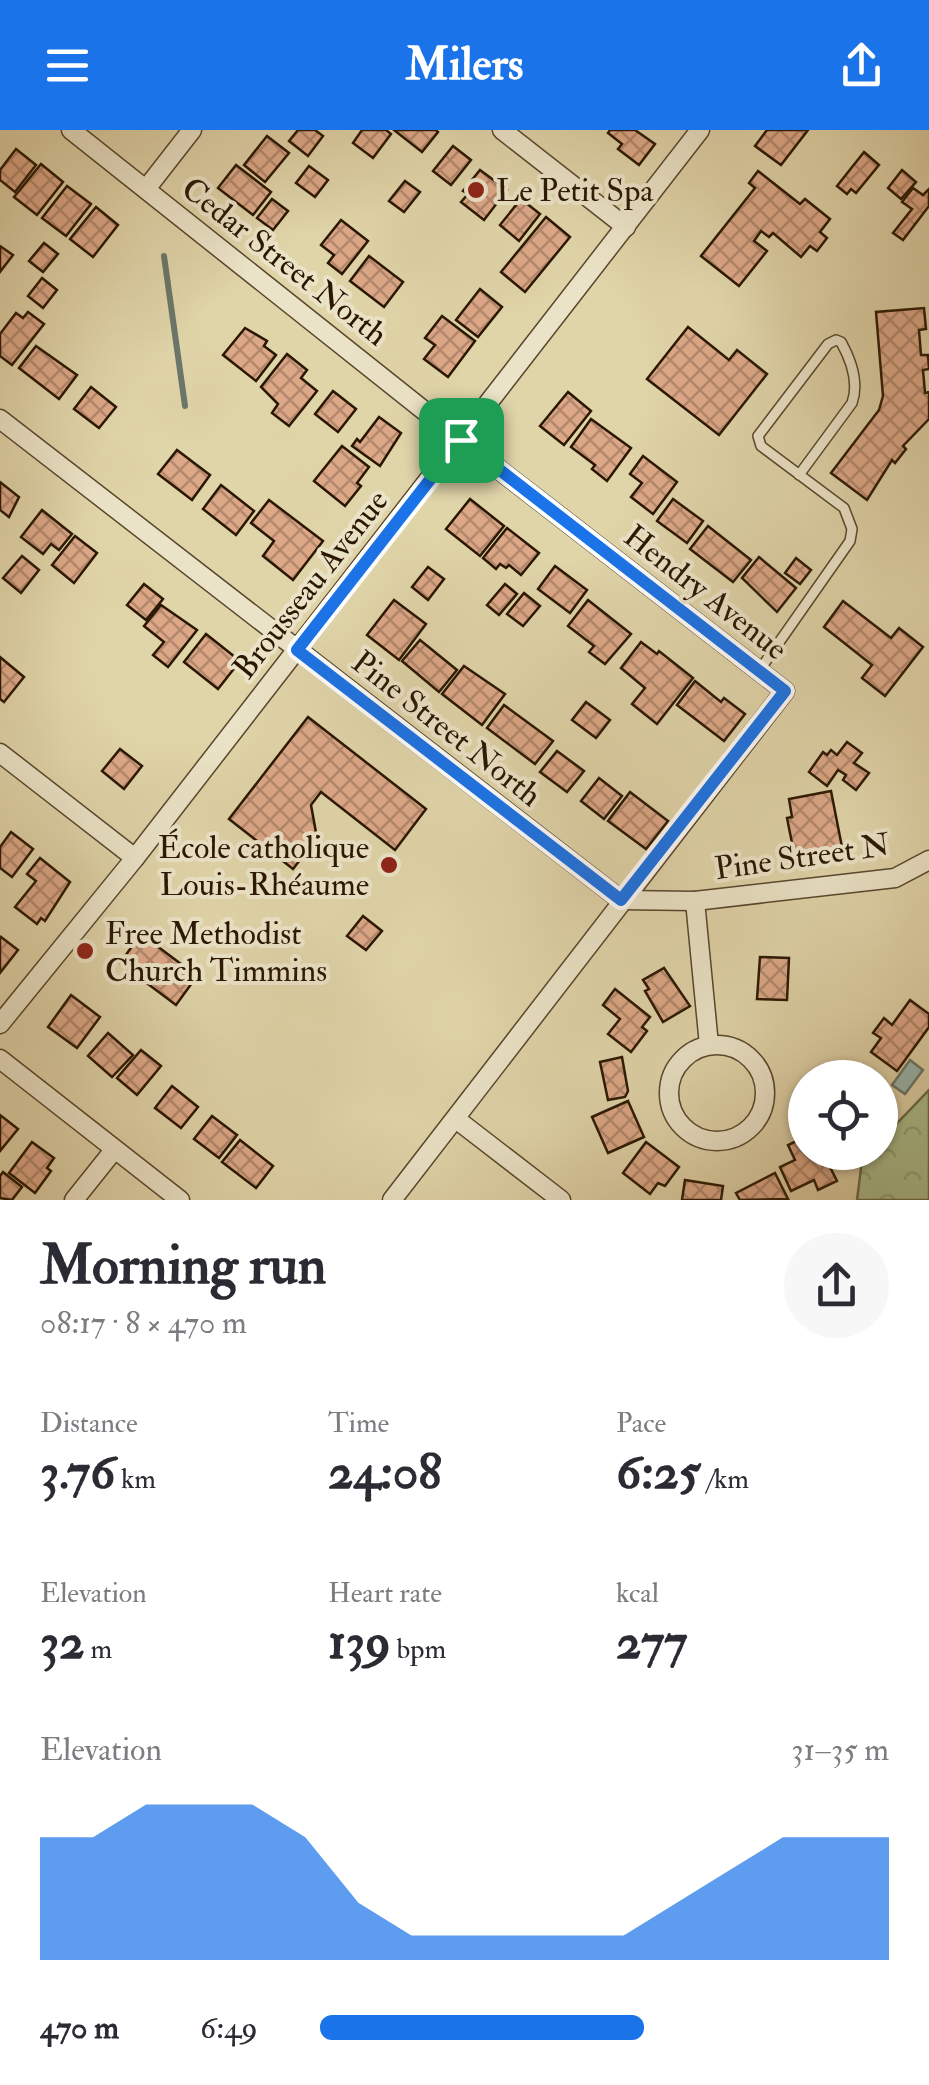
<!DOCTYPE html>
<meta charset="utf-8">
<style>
body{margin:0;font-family:"IM FELL Double Pica",serif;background:#f7f7f7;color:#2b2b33;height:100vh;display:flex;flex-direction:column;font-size:38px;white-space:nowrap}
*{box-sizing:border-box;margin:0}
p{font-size:32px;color:#7c7c81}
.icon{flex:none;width:55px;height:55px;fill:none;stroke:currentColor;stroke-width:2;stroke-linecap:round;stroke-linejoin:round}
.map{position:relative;height:1070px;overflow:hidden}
.sheet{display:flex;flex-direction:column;background:#fff;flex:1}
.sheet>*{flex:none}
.fabs{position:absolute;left:788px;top:930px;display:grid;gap:20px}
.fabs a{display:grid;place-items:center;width:110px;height:110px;border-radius:50%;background:#fff;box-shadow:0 2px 8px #0004;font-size:50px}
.pin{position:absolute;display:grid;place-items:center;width:85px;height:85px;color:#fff;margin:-42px;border-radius:20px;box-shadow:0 5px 15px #0006}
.round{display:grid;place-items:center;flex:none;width:105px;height:105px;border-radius:52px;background:#f7f7f7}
.head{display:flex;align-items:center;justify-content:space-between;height:170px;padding:0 40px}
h1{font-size:55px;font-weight:800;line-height:75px}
.metrics{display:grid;grid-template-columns:repeat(3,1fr);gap:15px;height:170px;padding:10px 40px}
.metrics div{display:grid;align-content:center}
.metrics b{font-size:50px;font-weight:800}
.metrics small{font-size:28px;font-weight:400}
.metrics p{font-size:28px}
.chart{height:280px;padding:20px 40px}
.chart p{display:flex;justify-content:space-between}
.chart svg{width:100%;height:180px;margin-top:10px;fill:#1a73e8;opacity:.7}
ul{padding:0 40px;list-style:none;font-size:32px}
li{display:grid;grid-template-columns:160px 120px 1fr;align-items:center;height:75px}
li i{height:25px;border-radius:12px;background:#1a73e8}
header{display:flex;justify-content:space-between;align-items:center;height:130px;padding:0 40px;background:#1a73e8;color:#fff;font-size:45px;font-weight:800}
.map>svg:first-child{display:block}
.forest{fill:url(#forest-crowns);stroke:#6a6a48;stroke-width:2.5}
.water{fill:#96b7b0;stroke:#6b776a;stroke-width:2.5}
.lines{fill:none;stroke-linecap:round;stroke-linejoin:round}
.stream{stroke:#6b776a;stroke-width:6}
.building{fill:url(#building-cross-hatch);stroke:#2a1702;stroke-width:2.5}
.lane-casing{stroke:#58462c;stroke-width:12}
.street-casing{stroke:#58462c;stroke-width:21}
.lane{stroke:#ebe3c7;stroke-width:9}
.street{stroke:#ebe3c7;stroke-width:18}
.route-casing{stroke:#fff;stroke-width:20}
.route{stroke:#1a73e8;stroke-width:12}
.poi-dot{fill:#8f2418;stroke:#ebe3c7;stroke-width:4}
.labels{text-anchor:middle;stroke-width:8;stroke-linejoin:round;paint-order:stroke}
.poi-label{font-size:32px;fill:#2a1702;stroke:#ebe3c7;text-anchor:start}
.street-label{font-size:32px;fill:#2a1702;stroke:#ebe3c7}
</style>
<header><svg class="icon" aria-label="menu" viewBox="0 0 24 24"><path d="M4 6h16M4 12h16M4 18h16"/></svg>Milers<svg class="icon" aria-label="share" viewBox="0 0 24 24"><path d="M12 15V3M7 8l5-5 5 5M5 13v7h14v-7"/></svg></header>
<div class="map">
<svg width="929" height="1070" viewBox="0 0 929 1070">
<defs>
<pattern id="forest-crowns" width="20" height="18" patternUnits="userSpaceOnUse" patternTransform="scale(2.5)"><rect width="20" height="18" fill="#abbe8e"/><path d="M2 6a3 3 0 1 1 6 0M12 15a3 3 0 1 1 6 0" fill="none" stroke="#93a379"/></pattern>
<pattern id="building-cross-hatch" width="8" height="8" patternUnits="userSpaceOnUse" patternTransform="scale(2.5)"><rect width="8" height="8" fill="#dda888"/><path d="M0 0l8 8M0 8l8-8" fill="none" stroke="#b3886d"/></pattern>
</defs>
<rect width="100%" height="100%" fill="#e0d4a9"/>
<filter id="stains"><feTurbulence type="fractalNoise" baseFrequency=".002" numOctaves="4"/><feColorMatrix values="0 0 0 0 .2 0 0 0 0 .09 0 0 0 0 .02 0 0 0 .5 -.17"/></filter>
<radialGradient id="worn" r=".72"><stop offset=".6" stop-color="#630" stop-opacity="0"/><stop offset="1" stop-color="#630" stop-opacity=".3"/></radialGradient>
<polygon class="forest" points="929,960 929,1070 857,1070 862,1030 869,1023 880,1022 880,1011"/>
<polygon class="water" points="910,930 923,940 905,964 892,955"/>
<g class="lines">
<polyline class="stream" points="164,126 185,276"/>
</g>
<g class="building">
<polygon points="298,0 315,0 323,6 308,26 289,11"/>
<polygon points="362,0 386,0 391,4 373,28 353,13"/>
<polygon points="394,0 436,0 438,2 422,22"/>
<polygon points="610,0 635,0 655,14 639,35 618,19 622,14 608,3"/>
<polygon points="767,0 808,0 781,35 755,16"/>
<polygon points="267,6 289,23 265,52 244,35"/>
<polygon points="453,16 471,30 451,55 433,41"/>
<polygon points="16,19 36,35 15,62 0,50 0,40"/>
<polygon points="864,22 879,35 856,63 851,59 847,64 837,56"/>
<polygon points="41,34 63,52 37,85 14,67"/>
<polygon points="236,35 271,62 253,85 218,58"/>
<polygon points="309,36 328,50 315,67 296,53"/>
<polygon points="480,40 507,60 484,90 461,72 468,64 463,61"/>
<polygon points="902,40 916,52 901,69 888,58"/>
<polygon points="758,41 800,74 805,69 830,89 820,102 827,108 817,121 810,116 801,127 773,103 769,107 761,101 754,111 767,121 739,156 701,126 755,58 749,53"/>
<polygon points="405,51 420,62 404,82 389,71"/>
<polygon points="67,56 91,74 66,106 42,88"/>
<polygon points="913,58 923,65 929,59 929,76 903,110 893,103 912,79 902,72"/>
<polygon points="272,69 288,81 273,100 257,88"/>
<polygon points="521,69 540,84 519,111 500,95"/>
<polygon points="96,77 118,95 93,127 70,109"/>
<polygon points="546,87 570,107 525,162 501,142"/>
<polygon points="341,90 368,111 342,144 328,133 334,125 321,115"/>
<polygon points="44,113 58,124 43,142 29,131"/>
<polygon points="0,116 13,125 0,142"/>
<polygon points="369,126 403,152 384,177 350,151"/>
<polygon points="42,148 57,160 43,178 28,166"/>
<polygon points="480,159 502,177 478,207 456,190"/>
<polygon points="924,178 926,199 919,200 921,225 928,225 929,239 923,240 925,263 929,262 929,289 903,316 906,319 895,333 892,330 867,370 831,343 879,280 883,266 876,182"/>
<polygon points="28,182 44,194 12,235 0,226 0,204 16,183 23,188"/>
<polygon points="442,186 475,211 448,247 424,229 435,215 425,208"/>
<polygon points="688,197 729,230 737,220 767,244 719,305 647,249"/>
<polygon points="245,198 267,211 264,216 276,225 256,251 223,225"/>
<polygon points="36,216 77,245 59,269 19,238"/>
<polygon points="287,224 307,240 301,248 317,261 289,296 272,283 278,274 261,257"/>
<polygon points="91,257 116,277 99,298 74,279"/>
<polygon points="333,261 356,279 338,302 315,284"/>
<polygon points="568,262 591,281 564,315 540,296"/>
<polygon points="379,287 401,303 380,336 352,316 357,309 360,312"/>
<polygon points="591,289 631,318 607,351 592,339 595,335 571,317"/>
<polygon points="342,316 369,337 357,353 361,356 345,376 314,351"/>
<polygon points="177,320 210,345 192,370 158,344"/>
<polygon points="643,326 677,352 653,384 631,367 642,353 630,344"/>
<polygon points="0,352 19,367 9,387 0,380"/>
<polygon points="221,355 254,381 236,405 203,379"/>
<polygon points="470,369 504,396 480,426 446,399"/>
<polygon points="673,369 703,391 687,413 657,391"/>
<polygon points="269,370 323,411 293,450 263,426 274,411 251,393"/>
<polygon points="42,380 72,404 59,420 51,414 43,424 21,407"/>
<polygon points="708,396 751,430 733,452 690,419"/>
<polygon points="507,398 539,423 521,445 509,435 506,438 500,434 496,439 483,428"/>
<polygon points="75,406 97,423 74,453 52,435"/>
<polygon points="22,426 39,440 21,463 3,448"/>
<polygon points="759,427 796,458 777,482 742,448"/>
<polygon points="796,428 811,440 800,454 785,443"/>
<polygon points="555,436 587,460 570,483 538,459"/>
<polygon points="428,437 444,449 428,470 412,457"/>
<polygon points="144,454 163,469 146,490 127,475"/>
<polygon points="505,454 517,464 499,485 487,475"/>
<polygon points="524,463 540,476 523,496 507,484"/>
<polygon points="394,470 426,494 399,530 367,505"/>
<polygon points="588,470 631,504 605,534 589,522 594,516 568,496"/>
<polygon points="843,471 891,508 899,498 923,517 885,566 862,548 872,535 824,497"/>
<polygon points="161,475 197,500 168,537 153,525 164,512 144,496"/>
<polygon points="206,504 240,531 218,559 184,532"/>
<polygon points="420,510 457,540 439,562 402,531"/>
<polygon points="641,512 657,524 659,521 693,548 657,594 632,574 645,558 621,538"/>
<polygon points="0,527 24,547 4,572 0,569"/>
<polygon points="464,536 505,564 482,595 442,564"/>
<polygon points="695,551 721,572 724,568 745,584 724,611 677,575"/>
<polygon points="586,572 610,590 596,608 572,590"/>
<polygon points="504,575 553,611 535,634 487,598"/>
<polygon points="308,587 426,679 395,720 321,662 311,675 317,708 293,739 229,689"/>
<polygon points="847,612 862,623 854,633 869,643 856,660 843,650 846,645 838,640 827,656 809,642 823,622 827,625 831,620 837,625"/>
<polygon points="120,619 142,636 124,659 102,641"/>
<polygon points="557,621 584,641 567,662 540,642"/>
<polygon points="599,648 622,666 604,689 581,671"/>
<polygon points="831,661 842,717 790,731 787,714 792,713 787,688 792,687 789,669"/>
<polygon points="630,662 668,691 646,719 608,691"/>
<polygon points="11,702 33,719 12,747 0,738 0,717"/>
<polygon points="40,728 70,752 45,791 41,788 37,794 15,777 36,751 27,744"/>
<polygon points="363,786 382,801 366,820 347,806"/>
<polygon points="141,804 197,846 176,875 120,833"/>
<polygon points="1,807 18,820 0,843 0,809"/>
<polygon points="760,827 789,828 787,870 757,869"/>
<polygon points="664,838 690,876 663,892 645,861 649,859 643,850"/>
<polygon points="615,859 650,887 642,897 647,901 631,922 608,904 620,889 603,875"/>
<polygon points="71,865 100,887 77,918 48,897"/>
<polygon points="910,870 929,884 929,897 897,941 871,922 881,908 873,903 884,888 892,895"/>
<polygon points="108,903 133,925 112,947 88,926"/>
<polygon points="141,920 161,936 137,965 117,948"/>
<polygon points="622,927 628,961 625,967 608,970 600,932"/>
<polygon points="172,956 198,977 181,998 155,978"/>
<polygon points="628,971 644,1007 608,1023 592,987"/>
<polygon points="0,985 18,999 0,1021"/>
<polygon points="212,986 237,1005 219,1028 194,1009"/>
<polygon points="805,1007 805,1022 817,1022 823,1035 828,1033 837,1051 818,1060 814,1050 791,1061 780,1037 795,1030 788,1015"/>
<polygon points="240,1010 273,1036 256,1058 222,1032"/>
<polygon points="32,1012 54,1028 47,1038 51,1041 35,1063 9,1043"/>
<polygon points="646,1012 679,1037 665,1056 658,1053 650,1064 623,1043"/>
<polygon points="3,1042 22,1057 12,1070 0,1068 0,1046"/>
<polygon points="775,1043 788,1069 740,1070 736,1063"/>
<polygon points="685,1050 723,1056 721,1070 682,1070"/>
</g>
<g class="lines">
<g class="lane-casing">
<path id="lane" d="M759,541l91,-130 2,-12 -8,-21 -83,-62 -3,-10 70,-92 8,-4 5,2c10,18 18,41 11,61l-53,72"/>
</g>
<g class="street-casing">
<g id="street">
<polyline points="71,0 461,310 785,561 392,1070"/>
<polyline points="502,0 626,97"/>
<polyline points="146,59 192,0"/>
<polyline points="0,289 621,770"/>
<polyline points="0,623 135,728"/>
<polyline points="621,770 695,771 895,748 929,730"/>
<polyline points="695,771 709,915"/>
<polyline points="0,894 135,728 700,0"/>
<circle cx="717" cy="963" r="48"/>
<polyline points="0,929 180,1070"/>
<polyline points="456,989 561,1070"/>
<polyline points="74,1070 114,1020"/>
</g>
</g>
<use href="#lane" class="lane"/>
<use href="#street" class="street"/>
</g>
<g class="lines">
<g class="route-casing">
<polygon id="route" points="461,310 785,561 621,770 297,520"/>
</g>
<use href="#route" class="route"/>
</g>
<g class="poi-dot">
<circle cx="476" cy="60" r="10"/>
<circle cx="389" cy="735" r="10"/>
<circle cx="85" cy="821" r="10"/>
</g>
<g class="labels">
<g class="poi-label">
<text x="496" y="71">Le Petit Spa</text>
<text x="369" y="728" text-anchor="end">École catholique<tspan x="369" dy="37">Louis-Rhéaume</tspan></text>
<text x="105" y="814">Free Methodist<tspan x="105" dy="37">Church Timmins</tspan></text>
</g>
<g class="street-label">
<text transform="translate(285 131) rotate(38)" y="11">Cedar Street North</text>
<text transform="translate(310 454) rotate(-52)" y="11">Brousseau Avenue</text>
<text transform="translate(706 462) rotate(38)" y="11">Hendry Avenue</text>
<text transform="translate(447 598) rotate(38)" y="11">Pine Street North</text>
<text transform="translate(802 726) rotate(-8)" y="11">Pine Street N</text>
</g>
</g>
<rect width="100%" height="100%" filter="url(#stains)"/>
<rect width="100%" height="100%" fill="url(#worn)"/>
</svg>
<div class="fabs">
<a><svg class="icon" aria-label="locate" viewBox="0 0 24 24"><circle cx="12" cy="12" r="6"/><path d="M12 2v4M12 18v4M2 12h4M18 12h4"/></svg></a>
</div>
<div class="pin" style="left:461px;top:310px;background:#1e9e55"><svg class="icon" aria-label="arrive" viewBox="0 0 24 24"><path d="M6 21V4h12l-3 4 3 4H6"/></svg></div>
</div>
<section class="sheet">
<div class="head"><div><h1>Morning run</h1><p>08:17 · 8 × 470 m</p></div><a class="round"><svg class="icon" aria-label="share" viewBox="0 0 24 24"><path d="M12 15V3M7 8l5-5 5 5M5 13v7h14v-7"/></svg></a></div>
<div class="metrics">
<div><p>Distance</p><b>3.76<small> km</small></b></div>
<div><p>Time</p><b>24:08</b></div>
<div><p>Pace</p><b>6:25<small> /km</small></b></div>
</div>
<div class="metrics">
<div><p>Elevation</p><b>32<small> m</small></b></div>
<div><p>Heart rate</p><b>139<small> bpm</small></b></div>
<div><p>kcal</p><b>277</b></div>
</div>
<div class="chart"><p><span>Elevation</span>31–35 m</p>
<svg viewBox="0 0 160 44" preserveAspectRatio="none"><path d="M0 44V14L10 14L20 6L30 6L40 6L50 14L60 30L70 38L80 38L90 38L100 38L110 38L120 30L130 22L140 14L150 14L160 14V44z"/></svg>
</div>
<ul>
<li><b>470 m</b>6:49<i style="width:57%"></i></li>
</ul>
</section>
